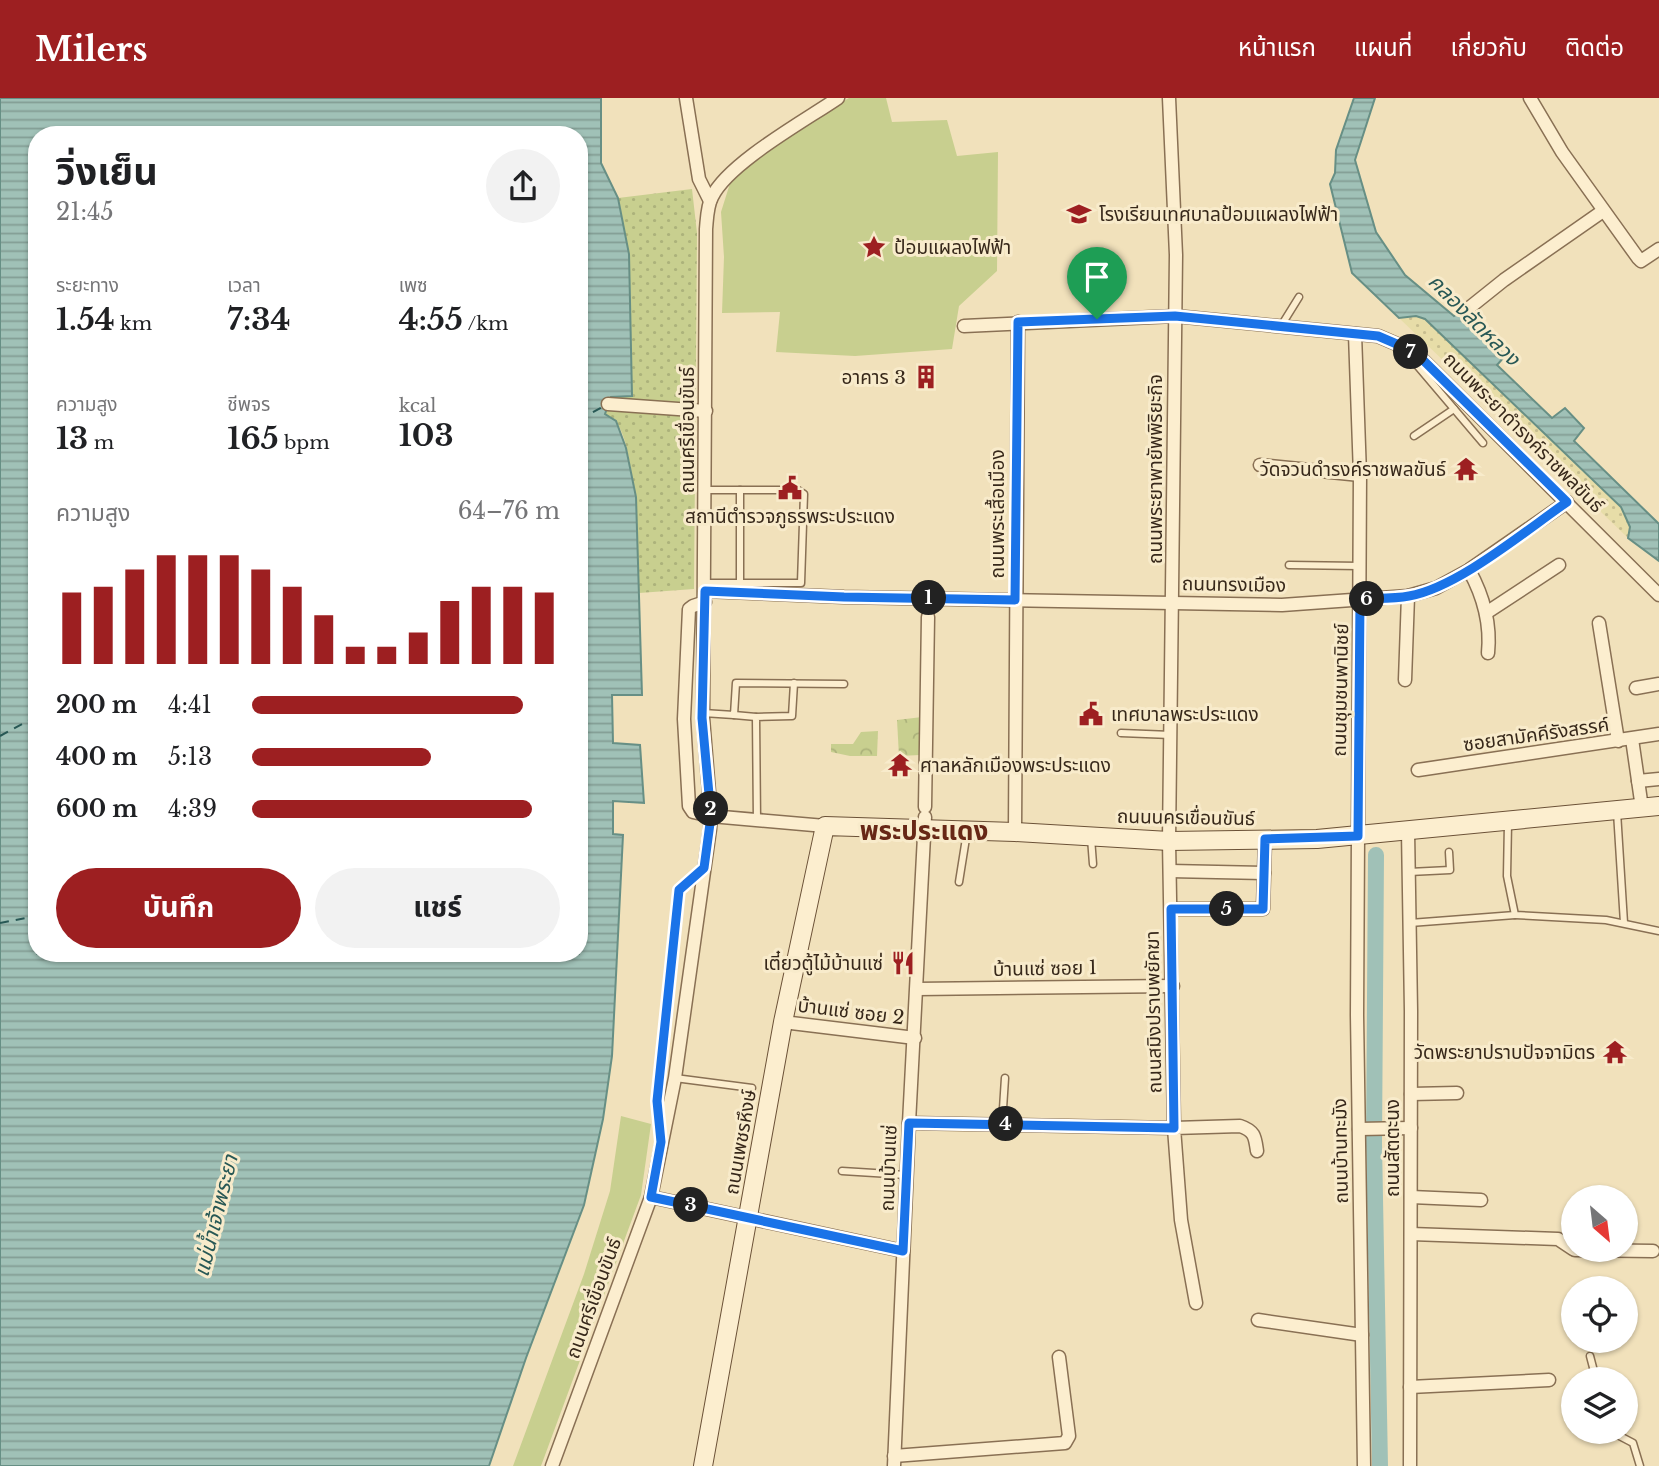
<!DOCTYPE html>
<html lang="th">
<meta charset="utf-8">
<style>
body{margin:0;font-family:"Libre Baskerville","Noto Sans Thai",serif;background:#f2f2f2;color:#202124;height:100vh;display:flex;flex-direction:column;font-size:26px;white-space:nowrap}
*{box-sizing:border-box;margin:0}
p{font-size:23px;color:#757577}
.icon{flex:none;width:38px;height:38px;fill:none;stroke:currentColor;stroke-width:2;stroke-linecap:round;stroke-linejoin:round}
.map{position:relative;flex:1;overflow:hidden}
.details{position:absolute;left:28px;top:28px;width:560px;height:836px;display:flex;flex-direction:column;background:#fff;border-radius:28px;box-shadow:0 2px 5px #0004}
.details>*{flex:none}
.needle{width:46px;rotate:152deg}
.buttons{position:absolute;left:1561px;top:1087px;display:grid;gap:14px}
.buttons a{display:grid;place-items:center;width:77px;height:77px;border-radius:50%;background:#fff;box-shadow:0 2px 5px #0004;font-size:35px}
.pin{position:absolute;display:grid;place-items:center;width:60px;height:60px;color:#fff;margin:-72px -30px;border-radius:50% 50% 50% 0;rotate:-45deg;box-shadow:0 0 7px #0007}
.pin .icon{rotate:45deg}
.km{position:absolute;width:35px;height:35px;margin:-18px;border-radius:50%;background:#222;color:#fff;font-size:19px;line-height:35px;text-align:center}
.round{display:grid;place-items:center;flex:none;width:74px;height:74px;border-radius:37px;background:#f2f2f2}
.head{display:flex;align-items:center;justify-content:space-between;height:119px;padding:0 28px}
h1{font-size:38px;font-weight:700;line-height:52px}
.stats{display:grid;grid-template-columns:repeat(3,1fr);gap:10px;height:119px;padding:7px 28px}
.stats div{display:grid;align-content:center}
.stats b{font-size:30px;font-weight:700}
.stats small{font-size:19px;font-weight:400}
.stats p{font-size:19px}
.chart{height:196px;padding:14px 28px}
.chart p{display:flex;justify-content:space-between}
.chart svg{width:100%;height:126px;margin-top:7px;stroke:#9d1f21;stroke-width:6}
.button{display:flex;gap:14px;margin-top:auto;padding:14px 28px}
.button a{flex:1;height:80px;border-radius:42px;background:#9d1f21;color:#fff;font-size:28px;font-weight:700;line-height:80px;text-align:center}
.button a+a{background:#f2f2f2;color:#202124}
ul{padding:0 28px;list-style:none;font-size:23px}
li{display:grid;grid-template-columns:112px 84px 1fr;align-items:center;height:52px}
li i{height:18px;border-radius:9px;background:#9d1f21}
header{display:flex;align-items:center;gap:42px;box-sizing:border-box;height:98px;padding:0 35px;background:#9d1f21;color:#fff}
header strong{font-size:33px}
nav{display:flex;gap:38px;margin-inline-start:auto;font-size:24px}
.map>svg:first-child{display:block}
.farmland{fill:url(#farmland-dots)}
.forest{fill:url(#forest-crowns)}
.park{fill:#c8cf8f}
.garden{fill:url(#garden-dots)}
.water{fill:url(#water-rules);stroke:#678f85;stroke-width:2;fill-rule:evenodd}
.lines{fill:none;stroke-linecap:round;stroke-linejoin:round}
.canal{stroke:#a0c1b7;stroke-width:16}
.ferry{stroke:#285855;stroke-width:2;stroke-dasharray:9 7;stroke-linecap:butt}
.lane-casing{stroke:#897054;stroke-width:9}
.street-casing{stroke:#897054;stroke-width:15}
.secondary-casing{stroke:#6b5137;stroke-width:20}
.lane{stroke:#fceecf;stroke-width:6}
.street{stroke:#fceecf;stroke-width:12}
.secondary{stroke:#fceecf;stroke-width:18}
.route-casing{stroke:#fff;stroke-width:14}
.route{stroke:#1a73e8;stroke-width:9}
.labels{text-anchor:middle;stroke-width:6;stroke-linejoin:round;paint-order:stroke}
.poi-label{font-size:19px;fill:#37281a;stroke:#f8ebcb;text-anchor:start}
.street-label{font-size:19px;fill:#37281a;stroke:#f8ebcb}
.water-label{font-size:21px;font-style:italic;fill:#285855;stroke:#f8ebcb}
.district-label{font-size:26px;font-weight:bold;fill:#672716;stroke:#f8ebcb}
</style>
<header>
<strong>Milers</strong>
<nav><a>หน้าแรก</a><a>แผนที่</a><a>เกี่ยวกับ</a><a>ติดต่อ</a></nav>
</header>
<div class="map">
<svg width="1659" height="1368" viewBox="0 0 1659 1368">
<defs>
<pattern id="farmland-dots" width="8" height="8" patternUnits="userSpaceOnUse" patternTransform="scale(1.75)"><rect width="8" height="8" fill="#e7dda8"/><path d="M2 2h.1M6 6h.1" fill="none" stroke="#c7be90" stroke-width="1.8" stroke-linecap="round"/></pattern>
<pattern id="forest-crowns" width="20" height="18" patternUnits="userSpaceOnUse" patternTransform="scale(1.75)"><rect width="20" height="18" fill="#c8cf8f"/><path d="M2 6a3 3 0 1 1 6 0M12 15a3 3 0 1 1 6 0" fill="none" stroke="#acb27b"/></pattern>
<pattern id="garden-dots" width="8" height="8" patternUnits="userSpaceOnUse" patternTransform="scale(1.75)"><rect width="8" height="8" fill="#c8cf8f"/><path d="M2 2h.1M6 6h.1" fill="none" stroke="#acb27b" stroke-width="1.8" stroke-linecap="round"/></pattern>
<pattern id="water-rules" width="6" height="5" patternUnits="userSpaceOnUse" patternTransform="scale(1.75)"><rect width="6" height="5" fill="#a0c1b7"/><path d="M0 2.5h6" fill="none" stroke="#839d94"/></pattern>
</defs>
<rect width="100%" height="100%" fill="#f1e1bb"/>
<polygon class="farmland" points="1416,218 1424,221 1621,409 1630,429 1628,440 1399,220"/>
<g class="forest">
<polygon points="922,619 920,657 899,658 897,622"/>
<polygon points="878,633 877,658 850,658 831,654 831,646 853,646 861,634"/>
</g>
<g class="park">
<polygon points="849,0 886,0 892,24 947,22 957,58 998,54 997,173 959,208 952,251 855,258 776,254 780,214 722,215 724,159 721,114 732,79 821,16"/>
<polygon points="621,1018 651,1026 641,1097 541,1368 513,1368 584,1176 610,1093"/>
</g>
<path class="garden" d="M692,91l5,44 -3,356 -55,4c-1,-33 -2,-152 -25,-173 -2,-3 -6,-4 -9,-6l6,-17 21,-2 -3,-141 -11,-56z"/>
<g class="water">
<path d="M0,0h601v65l17,35 11,56 3,142 -21,1 -6,17 11,7 10,27 10,49 6,198h-30l1,48 27,2 4,58 -31,-2v33l10,1 -11,221 -9,63 -19,86 -58,153 -37,108h-489zM37,37h542v819h-542z"/>
<polygon points="1354,0 1375,0 1355,62 1376,134 1405,177 1454,218 1463,212 1505,258 1497,267 1552,320 1565,310 1584,330 1574,343 1659,426 1659,463 1628,440 1630,429 1621,409 1425,221 1416,218 1399,220 1352,175 1330,86 1335,75 1336,52"/>
</g>
<g class="lines">
<polyline class="canal" points="1376,757 1374,1046 1380,1368"/>
<g class="ferry">
<polyline points="579,322 604,308"/>
<polyline points="0,638 37,618"/>
<polyline points="0,825 37,818"/>
</g>
<g class="lane-casing">
<g id="lane">
<polyline points="1281,228 1299,199"/>
<polyline points="1410,259 1483,345"/>
<polyline points="1414,338 1454,311"/>
<polyline points="740,392 740,485"/>
<polyline points="1289,467 1360,468"/>
<polyline points="705,485 801,485 804,396 798,392 706,392"/>
<polyline points="703,615 734,617 736,585 844,586"/>
<polyline points="734,617 756,619"/>
<polyline points="1121,635 1171,637"/>
<polyline points="1617,714 1624,825"/>
<polyline points="757,723 756,619 792,618 794,585"/>
<polyline points="1508,725 1507,778 1515,817 1606,822 1659,833"/>
<polyline points="1091,740 1093,766"/>
<polyline points="1409,774 1450,772 1449,754"/>
<polyline points="959,784 967,734"/>
<polyline points="1410,825 1515,817"/>
<polyline points="675,980 752,990"/>
<polyline points="1002,1026 1005,980"/>
<polyline points="660,1036 657,1003 679,792 702,771"/>
<polyline points="842,1073 906,1077"/>
<polyline points="1590,1258 1596,1281"/>
<polyline points="1612,1334 1633,1345 1640,1368"/>
</g>
</g>
<g class="street-casing">
<g id="street">
<polyline points="686,0 699,81 710,103"/>
<polyline points="1530,0 1562,54 1638,160 1641,163 1659,151"/>
<polyline points="1469,210 1504,182 1603,113"/>
<polyline points="964,228 1175,218 1378,238 1399,247 1424,263 1659,497"/>
<polyline points="1355,236 1360,377 1357,917 1364,1368"/>
<polyline points="608,306 706,313"/>
<polyline points="1260,367 1360,377"/>
<path d="M1469,472c15,27 22,53 19,83"/>
<polyline points="705,493 844,499 1282,507 1408,498 1436,490 1469,472 1567,404"/>
<polyline points="705,504 693,508 689,511 684,621 689,708 693,714 711,718 825,728"/>
<polyline points="1486,515 1559,467"/>
<polyline points="1599,525 1618,643"/>
<polyline points="1405,582 1408,498"/>
<polyline points="1636,590 1659,586"/>
<polyline points="1632,641 1642,710"/>
<polyline points="1418,672 1659,636"/>
<polyline points="1638,683 1659,681"/>
<polyline points="925,709 928,519"/>
<polyline points="1408,733 1411,913 1410,1368"/>
<polyline points="1015,734 1018,224"/>
<polyline points="1170,773 1264,775"/>
<polyline points="1171,811 1263,811 1265,741"/>
<polyline points="917,891 1173,888"/>
<polyline points="783,924 915,940"/>
<polyline points="1411,996 1457,995"/>
<polyline points="909,1025 1174,1030 1169,743 1176,157 1169,0"/>
<polyline points="1359,1031 1411,1030"/>
<polyline points="651,1099 903,1153"/>
<polyline points="1411,1099 1481,1102"/>
<polyline points="1411,1136 1558,1141 1573,1151"/>
<polyline points="1575,1152 1653,1153"/>
<path d="M1196,1205l-15,-83 -7,-92 66,-2c15,5 15,11 17,25"/>
<polyline points="1258,1222 1362,1237"/>
<polyline points="1410,1289 1549,1282"/>
<polyline points="894,1358 1065,1345 1069,1338 1059,1259"/>
<path d="M552,1368l99,-269 24,-119 35,-249 1,-13 -8,-98 3,-489c1,-10 1,-23 6,-32 16,-34 94,-77 126,-99"/>
<polyline points="894,1368 909,1025 925,719"/>
</g>
</g>
<g class="secondary-casing">
<polyline id="secondary" points="703,1368 783,924 825,728 1015,734 1169,743 1317,741 1659,708"/>
</g>
<use href="#lane" class="lane"/>
<use href="#street" class="street"/>
<use href="#secondary" class="secondary"/>
</g>
<g class="lines">
<g class="route-casing">
<path id="route" d="M1175,218l203,20 21,9 25,16 143,141c-42,29 -110,86 -158,94 -16,3 -33,2 -49,3l-2,237 -93,3 -2,70h-92l3,219 -265,-5 -6,128 -252,-54 10,-55 -4,-41 22,-211 25,-22 7,-52 -9,-98 3,-127 139,6 171,3 3,-278z"/>
</g>
<use href="#route" class="route"/>
</g>
<defs>
<g id="school-bare" transform="scale(1.89)"><path d="M0-5L7-2L0 1L-7-2ZM-4 1L0 2.5L4 1V4Q0 6-4 4Z" fill="#9d1f21" stroke="#f8ebcb" stroke-width="2.5" paint-order="stroke"/></g>
<g id="sight-bare" transform="scale(1.89)"><path d="M0-6L1.8-2.2L6-1.7L2.9 1.2L3.7 5.4L0 3.3L-3.7 5.4L-2.9 1.2L-6-1.7L-1.8-2.2Z" fill="#9d1f21" stroke="#f8ebcb" stroke-width="2.5" paint-order="stroke"/></g>
<g id="building-bare" transform="scale(1.89)"><path d="M-4-6H4V6H1V3H-1V6H-4ZM-2.5-4.3h1.7v1.8h-1.7ZM.8-4.3h1.7v1.8H.8ZM-2.5-1h1.7V.8h-1.7ZM.8-1h1.7V.8H.8Z" fill="#9d1f21" stroke="#f8ebcb" stroke-width="2.5" paint-order="stroke"/></g>
<g id="temple-bare" transform="scale(1.89)"><path d="M0-6L5-2H3V0L6.5 2.5H4V6H1.5V3h-3V6H-4V2.5H-6.5L-3 0V-2H-5Z" fill="#9d1f21" stroke="#f8ebcb" stroke-width="2.5" paint-order="stroke"/></g>
<g id="civic-bare" transform="scale(1.89)"><path d="M-.6-6.5H3V-4.5H.6V-3L4-1V1h2V6H-6V1h2V-1L-.6-3ZM-1.2 2.5V6h2.4V2.5Z" fill="#9d1f21" stroke="#f8ebcb" stroke-width="2.5" paint-order="stroke"/></g>
<g id="restaurant-bare" transform="scale(1.89)"><path d="M-5-6h1v4h1v-4h1v4h1v-4h1v5L-1.5 .5V6h-2V.5L-5-1ZM5-6V6H3V1.5H1.5Q1.5-4 5-6Z" fill="#9d1f21" stroke="#f8ebcb" stroke-width="2.5" paint-order="stroke"/></g>
</defs>
<g fill-rule="evenodd">
<use href="#school-bare" x="1079" y="116"/>
<use href="#sight-bare" x="874" y="149"/>
<use href="#building-bare" x="926" y="279"/>
<use href="#temple-bare" x="1466" y="371"/>
<use href="#civic-bare" x="790" y="390"/>
<use href="#civic-bare" x="1091" y="616"/>
<use href="#temple-bare" x="900" y="667"/>
<use href="#restaurant-bare" x="903" y="865"/>
<use href="#temple-bare" x="1615" y="954"/>
</g>
<g class="labels">
<g class="poi-label">
<text x="1099" y="123">โรงเรียนเทศบาลป้อมแผลงไฟฟ้า</text>
<text x="894" y="156">ป้อมแผลงไฟฟ้า</text>
<text x="906" y="286" text-anchor="end">อาคาร 3</text>
<text x="1446" y="378" text-anchor="end">วัดจวนดำรงค์ราชพลขันธ์</text>
<text x="790" y="425" text-anchor="middle">สถานีตำรวจภูธรพระประแดง</text>
<text x="1111" y="623">เทศบาลพระประแดง</text>
<text x="920" y="674">ศาลหลักเมืองพระประแดง</text>
<text x="883" y="872" text-anchor="end">เตี๋ยวตู้ไม้บ้านแซ่</text>
<text x="1595" y="961" text-anchor="end">วัดพระยาปราบปัจจามิตร</text>
</g>
<g class="street-label">
<text transform="translate(687 332) rotate(-90)" y="7">ถนนศรีเขื่อนขันธ์</text>
<text transform="translate(1524 334) rotate(45)" y="7">ถนนพระยาดำรงค์ราชพลขันธ์</text>
<text transform="translate(1155 371) rotate(-90)" y="7">ถนนพระยาพายัพพิริยะกิจ</text>
<text transform="translate(997 416) rotate(-90)" y="7">ถนนพระเสื้อเมือง</text>
<text transform="translate(1234 486) rotate(1)" y="7">ถนนทรงเมือง</text>
<text transform="translate(1340 592) rotate(-89)" y="7">ถนนชุมชนพานิชย์</text>
<text transform="translate(1536 636) rotate(-8)" y="7">ซอยสามัคคีรังสรรค์</text>
<text transform="translate(1186 719) rotate(1)" y="7">ถนนนครเขื่อนขันธ์</text>
<text transform="translate(1045 870) rotate(-1)" y="7">บ้านแซ่ ซอย 1</text>
<text transform="translate(851 913) rotate(7)" y="7">บ้านแซ่ ซอย 2</text>
<text transform="translate(1153 914) rotate(-91)" y="7">ถนนสมิงปราบพยัคฆา</text>
<text transform="translate(740 1044) rotate(-80)" y="7">ถนนเพชรหึงษ์</text>
<text transform="translate(1392 1050) rotate(-90)" y="7">ถนนสัตตะนง</text>
<text transform="translate(1340 1053) rotate(-91)" y="7">ถนนบ้านทะมัง</text>
<text transform="translate(888 1070) rotate(-88)" y="7">ถนนบ้านแซ่</text>
<text transform="translate(593 1200) rotate(-70)" y="7">ถนนศรีเขื่อนขันธ์</text>
</g>
<g class="water-label">
<text transform="translate(1474 222) rotate(45)" y="7">คลองลัดหลวง</text>
<text transform="translate(216 1118) rotate(-76)" y="7">แม่น้ำเจ้าพระยา</text>
</g>
<g class="district-label">
<text x="924" y="742">พระประแดง</text>
</g>
</g>
</svg>
<div class="buttons">
<a><svg class="needle" viewBox="-14 -14 28 28"><path d="M0-13l5 13h-10z" fill="#e53935"/><path d="M0 13l5-13h-10z" fill="#757577"/></svg></a>
<a><svg class="icon" aria-label="locate" viewBox="0 0 24 24"><circle cx="12" cy="12" r="6"/><path d="M12 2v4M12 18v4M2 12h4M18 12h4"/></svg></a>
<a><svg class="icon" aria-label="layers" viewBox="0 0 24 24"><path d="M12 4l9 5-9 5-9-5zM3 14l9 5 9-5"/></svg></a>
</div>
<div class="pin" style="left:1097px;top:221px;background:#1e9e55"><svg class="icon" aria-label="arrive" viewBox="0 0 24 24"><path d="M6 21V4h12l-3 4 3 4H6"/></svg></div>
<b class="km" style="left:929px;top:500px">1</b>
<b class="km" style="left:711px;top:711px">2</b>
<b class="km" style="left:691px;top:1107px">3</b>
<b class="km" style="left:1006px;top:1026px">4</b>
<b class="km" style="left:1227px;top:811px">5</b>
<b class="km" style="left:1367px;top:501px">6</b>
<b class="km" style="left:1411px;top:254px">7</b>
<section class="details">
<div class="head"><div><h1>วิ่งเย็น</h1><p>21:45</p></div><a class="round"><svg class="icon" aria-label="share" viewBox="0 0 24 24"><path d="M12 15V3M7 8l5-5 5 5M5 13v7h14v-7"/></svg></a></div>
<div class="stats">
<div><p>ระยะทาง</p><b>1.54<small> km</small></b></div>
<div><p>เวลา</p><b>7:34</b></div>
<div><p>เพซ</p><b>4:55<small> /km</small></b></div>
</div>
<div class="stats">
<div><p>ความสูง</p><b>13<small> m</small></b></div>
<div><p>ชีพจร</p><b>165<small> bpm</small></b></div>
<div><p>kcal</p><b>103</b></div>
</div>
<div class="chart"><p><span>ความสูง</span>64–76 m</p>
<svg viewBox="0 0 160 44" preserveAspectRatio="none"><path d="M5 44V19M15 44V17M25 44V11M35 44V6M45 44V6M55 44V6M65 44V11M75 44V17M85 44V27M95 44V38M105 44V38M115 44V33M125 44V22M135 44V17M145 44V17M155 44V19"/></svg>
</div>
<ul>
<li><b>200 m</b>4:41<i style="width:88%"></i></li>
<li><b>400 m</b>5:13<i style="width:58%"></i></li>
<li><b>600 m</b>4:39<i style="width:91%"></i></li>
</ul>
<div class="button"><a>บันทึก</a><a>แชร์</a></div>
</section>
</div>
